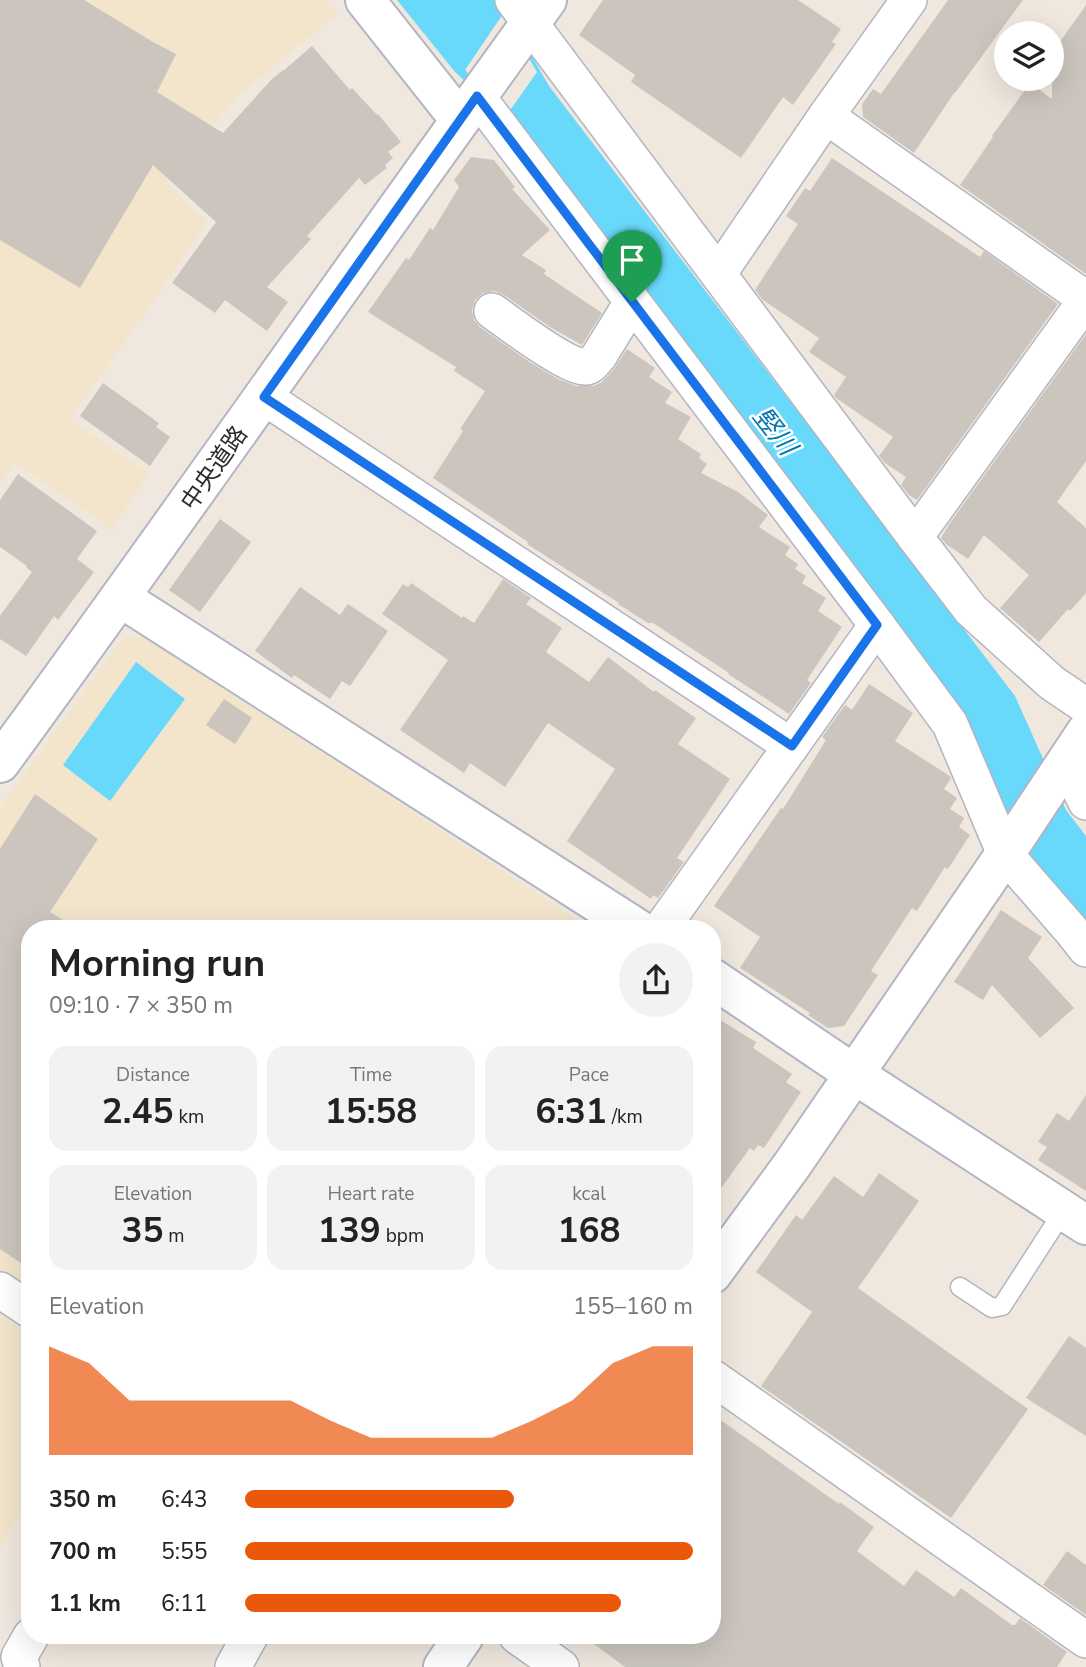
<!DOCTYPE html>
<meta charset="utf-8">
<style>
body{margin:0;font-family:"Nunito Sans","Noto Sans JP",sans-serif;background:#f2f2f2;color:#222;height:100vh;display:flex;flex-direction:column;font-size:26px;white-space:nowrap}
*{box-sizing:border-box;margin:0}
p{font-size:23px;color:#767676}
.icon{flex:none;width:38px;height:38px;fill:none;stroke:currentColor;stroke-width:2;stroke-linecap:round;stroke-linejoin:round}
.map{position:relative;flex:1;overflow:hidden}
.sheet{position:absolute;left:21px;top:920px;width:700px;height:724px;display:flex;flex-direction:column;background:#fff;border-radius:28px;box-shadow:0 7px 28px #0002}
.sheet>*{flex:none}
.buttons{position:absolute;left:994px;top:21px;display:grid;gap:14px}
.buttons a{display:grid;place-items:center;width:70px;height:70px;border-radius:50%;background:#fff;box-shadow:0 7px 28px #0002;font-size:35px}
.pin{position:absolute;display:grid;place-items:center;width:60px;height:60px;color:#fff;margin:-72px -30px;border-radius:50% 50% 50% 0;rotate:-45deg;box-shadow:0 0 7px #0007}
.pin .icon{rotate:45deg}
.round{display:grid;place-items:center;flex:none;width:74px;height:74px;border-radius:37px;background:#f2f2f2}
.head{display:flex;align-items:center;justify-content:space-between;height:119px;padding:0 28px}
h1{font-size:38px;font-weight:700;line-height:52px}
.metrics{display:grid;grid-template-columns:repeat(3,1fr);gap:10px;height:119px;padding:7px 28px}
.metrics div{display:grid;align-content:center;border-radius:18px;background:#f2f2f2;text-align:center}
.metrics b{font-size:35px;font-weight:700}
.metrics small{font-size:19px;font-weight:400}
.metrics p{font-size:19px}
.chart{height:196px;padding:14px 28px}
.chart p{display:flex;justify-content:space-between}
.chart svg{width:100%;height:126px;margin-top:7px;fill:#ea580c;opacity:.7}
ul{padding:0 28px;list-style:none;font-size:23px}
li{display:grid;grid-template-columns:112px 84px 1fr;align-items:center;height:52px}
li i{height:18px;border-radius:9px;background:#ea580c}
.map>svg:first-child{display:block}
.education{fill:#f2e5cc}
.water{fill:#68d8fb}
.pier{fill:#f0e8de}
.building{fill:#cbc5be}
.lines{fill:none;stroke-linecap:round;stroke-linejoin:round}
.service-casing{stroke:#b2b5c2;stroke-width:21}
.minor-casing{stroke:#b2b5c2;stroke-width:38}
.tertiary-casing{stroke:#b2b5c2;stroke-width:42}
.secondary-casing{stroke:#b2b5c2;stroke-width:42}
.service{stroke:#fff;stroke-width:18}
.minor{stroke:#fff;stroke-width:35}
.tertiary{stroke:#fff;stroke-width:38}
.secondary{stroke:#fff;stroke-width:38}
.route-casing{stroke:#fff;stroke-width:14}
.route{stroke:#1a73e8;stroke-width:9}
.labels{text-anchor:middle;stroke-width:5;stroke-linejoin:round;paint-order:stroke}
.street-label{font-size:24px;fill:#2d2d2d;stroke:#fff}
.water-label{font-size:26px;font-style:italic;fill:#0077ae;stroke:#fff}
</style>
<div class="map">
<svg width="1086" height="1667" viewBox="0 0 1086 1667">
<rect width="100%" height="100%" fill="#f0e8de"/>
<g class="education">
<polygon points="0,0 325,0 337,14 240,94 165,182 208,222 70,420 149,473 112,529 15,463 0,484"/>
<polygon points="142,635 591,929 30,929 30,1291 0,1271 0,808 123,637"/>
<polygon points="0,1311 30,1330 30,1494 0,1548"/>
</g>
<g class="water">
<polygon points="397,0 497,0 505,10 549,86 1015,696 1066,810 1086,836 1086,937 506,118 455,72"/>
<polygon points="136,662 185,699 110,801 63,765"/>
</g>
<polygon class="pier" points="503,14 537,72 506,116 465,70"/>
<g class="building">
<polygon points="0,0 84,0 153,42 176,54 157,92 223,133 272,79 283,70 283,71 312,46 350,90 352,88 377,115 378,114 401,142 388,152 393,158 385,165 387,168 365,185 359,178 307,236 311,239 267,287 288,302 267,331 225,300 215,313 172,283 216,222 153,165 80,288 0,240"/>
<polygon points="603,0 798,0 841,29 832,42 836,44 793,105 783,97 741,158 631,82 635,75 579,35"/>
<polygon points="948,0 1023,0 955,93 954,93 914,153 863,117 862,104 873,89 881,94"/>
<polygon points="1086,5 1086,274 960,185 993,137 992,136 1030,83 1052,99 1052,53"/>
<polygon points="471,157 494,160 515,187 512,189 550,230 522,255 546,270 544,274 602,313 582,345 550,327 504,295 495,291 483,293 475,300 472,310 474,320 480,327 528,361 558,379 576,386 594,386 602,382 614,369 627,349 655,368 649,377 672,392 665,403 691,417 678,439 701,454 699,458 707,464 701,473 738,492 768,515 759,527 790,547 785,555 798,564 795,569 806,576 802,583 826,598 818,611 842,627 807,680 811,683 789,714 728,674 729,673 653,623 648,623 618,604 619,603 527,544 528,542 433,478 463,431 460,429 485,391 454,371 456,367 368,312 406,258 409,260 430,228 433,230 459,187 454,180"/>
<polygon points="832,158 980,257 984,251 1058,304 917,500 909,495 901,485 906,477 885,463 879,456 893,437 836,398 834,395 846,377 809,352 819,338 763,300 755,290 798,224 786,216 805,188 810,191"/>
<polygon points="1086,334 1086,461 1057,502 1086,528 1086,593 1070,611 1068,609 1039,642 1000,608 1029,575 984,535 968,559 946,544 941,538 950,523"/>
<polygon points="103,383 159,423 156,427 170,437 150,466 80,416"/>
<polygon points="18,474 97,531 77,559 94,572 58,620 54,616 26,656 0,639 0,616 32,572 26,567 27,566 0,547 0,500"/>
<polygon points="220,519 251,542 200,612 169,590"/>
<polygon points="503,579 531,598 526,604 562,628 546,652 589,682 608,657 654,692 655,690 696,718 678,744 730,779 677,858 684,862 658,898 653,895 651,899 567,841 615,769 548,723 505,787 470,763 464,773 400,730 448,660 382,614 403,584 408,587 411,583 462,618 463,616 474,623"/>
<polygon points="300,587 340,615 348,604 388,631 350,686 342,681 330,699 294,675 292,678 255,651"/>
<polygon points="869,684 913,713 895,741 950,776 951,778 944,789 957,798 950,809 964,818 959,827 970,835 948,869 945,867 917,911 912,908 871,971 878,975 844,1026 828,1028 808,1015 810,1013 740,968 760,937 714,906 781,808 783,809 826,740 822,737 845,705 852,710"/>
<polygon points="224,699 252,718 235,744 206,725"/>
<polygon points="35,794 98,839 50,912 77,929 30,929 30,1269 0,1249 0,849"/>
<polygon points="1001,910 1042,937 1028,958 1074,1008 1040,1038 992,985 983,1000 954,982"/>
<polygon points="712,1015 756,1042 753,1048 792,1074 786,1082 801,1092 764,1148 758,1145 754,1151 750,1148 712,1201"/>
<polygon points="1086,1095 1086,1191 1038,1160 1047,1147 1038,1142 1057,1113 1069,1121"/>
<polygon points="879,1173 919,1201 858,1288 1028,1409 951,1518 761,1386 812,1312 756,1272 796,1215 802,1220 834,1176 863,1197"/>
<polygon points="1069,1336 1086,1348 1086,1436 1026,1398"/>
<polygon points="712,1414 839,1504 840,1502 874,1527 857,1551 904,1586 916,1570 954,1597 961,1588 1012,1625 1015,1625 1020,1618 1067,1652 1057,1667 625,1667 583,1636 712,1636"/>
<polygon points="1067,1551 1086,1565 1086,1615 1043,1585"/>
</g>
<g class="lines">
<g class="service-casing">
<polyline id="service" points="960,1287 992,1308 1002,1306 1064,1210"/>
</g>
<g class="minor-casing">
<g id="minor">
<polyline points="513,0 915,537 971,610 1052,683 1086,706"/>
<polyline points="477,96 877,625 950,724 1005,854 1071,930 1086,949"/>
<polyline points="826,116 1086,299"/>
<polyline points="719,273 826,116 909,0"/>
<path d="M492,311c16,11 78,59 95,56 6,-2 8,-7 12,-11l33,-54"/>
<polyline points="264,397 791,746"/>
<polyline points="915,537 1086,300"/>
<polyline points="1066,762 1086,802"/>
<polyline points="661,929 877,625"/>
<polyline points="0,1290 30,1310"/>
<polyline points="712,1377 1086,1640"/>
<polyline points="517,1636 561,1667"/>
<polyline points="22,1667 19,1657 31,1636"/>
<polyline points="233,1667 250,1636"/>
</g>
</g>
<g class="tertiary-casing">
<g id="tertiary">
<polyline points="365,0 460,120"/>
<polyline points="121,598 638,929"/>
<polyline points="712,978 854,1074 1086,1225"/>
<polyline points="712,1274 792,1165 1005,854 1086,732"/>
<polyline points="443,1667 464,1636"/>
</g>
</g>
<g class="secondary-casing">
<path id="secondary" d="M0,763c185,-253 363,-510 547,-763"/>
</g>
<use href="#service" class="service"/>
<use href="#minor" class="minor"/>
<use href="#tertiary" class="tertiary"/>
<use href="#secondary" class="secondary"/>
</g>
<g class="lines">
<g class="route-casing">
<polygon id="route" points="477,96 877,625 792,746 264,397"/>
</g>
<use href="#route" class="route"/>
</g>
<g class="labels">
<g class="street-label">
<text transform="translate(214 468) rotate(-55)" y="8">中央道路</text>
</g>
<g class="water-label">
<text transform="translate(775 431) rotate(52)" y="9">竪川</text>
</g>
</g>
</svg>
<div class="buttons">
<a><svg class="icon" aria-label="layers" viewBox="0 0 24 24"><path d="M12 4l9 5-9 5-9-5zM3 14l9 5 9-5"/></svg></a>
</div>
<div class="pin" style="left:632px;top:302px;background:#1e9e55"><svg class="icon" aria-label="arrive" viewBox="0 0 24 24"><path d="M6 21V4h12l-3 4 3 4H6"/></svg></div>
<section class="sheet">
<div class="head"><div><h1>Morning run</h1><p>09:10 · 7 × 350 m</p></div><a class="round"><svg class="icon" aria-label="share" viewBox="0 0 24 24"><path d="M12 15V3M7 8l5-5 5 5M5 13v7h14v-7"/></svg></a></div>
<div class="metrics">
<div><p>Distance</p><b>2.45<small> km</small></b></div>
<div><p>Time</p><b>15:58</b></div>
<div><p>Pace</p><b>6:31<small> /km</small></b></div>
</div>
<div class="metrics">
<div><p>Elevation</p><b>35<small> m</small></b></div>
<div><p>Heart rate</p><b>139<small> bpm</small></b></div>
<div><p>kcal</p><b>168</b></div>
</div>
<div class="chart"><p><span>Elevation</span>155–160 m</p>
<svg viewBox="0 0 160 44" preserveAspectRatio="none"><path d="M0 44V6L10 12L20 25L30 25L40 25L50 25L60 25L70 32L80 38L90 38L100 38L110 38L120 32L130 25L140 12L150 6L160 6V44z"/></svg>
</div>
<ul>
<li><b>350 m</b>6:43<i style="width:60%"></i></li>
<li><b>700 m</b>5:55<i style="width:100%"></i></li>
<li><b>1.1 km</b>6:11<i style="width:84%"></i></li>
</ul>
</section>
</div>
